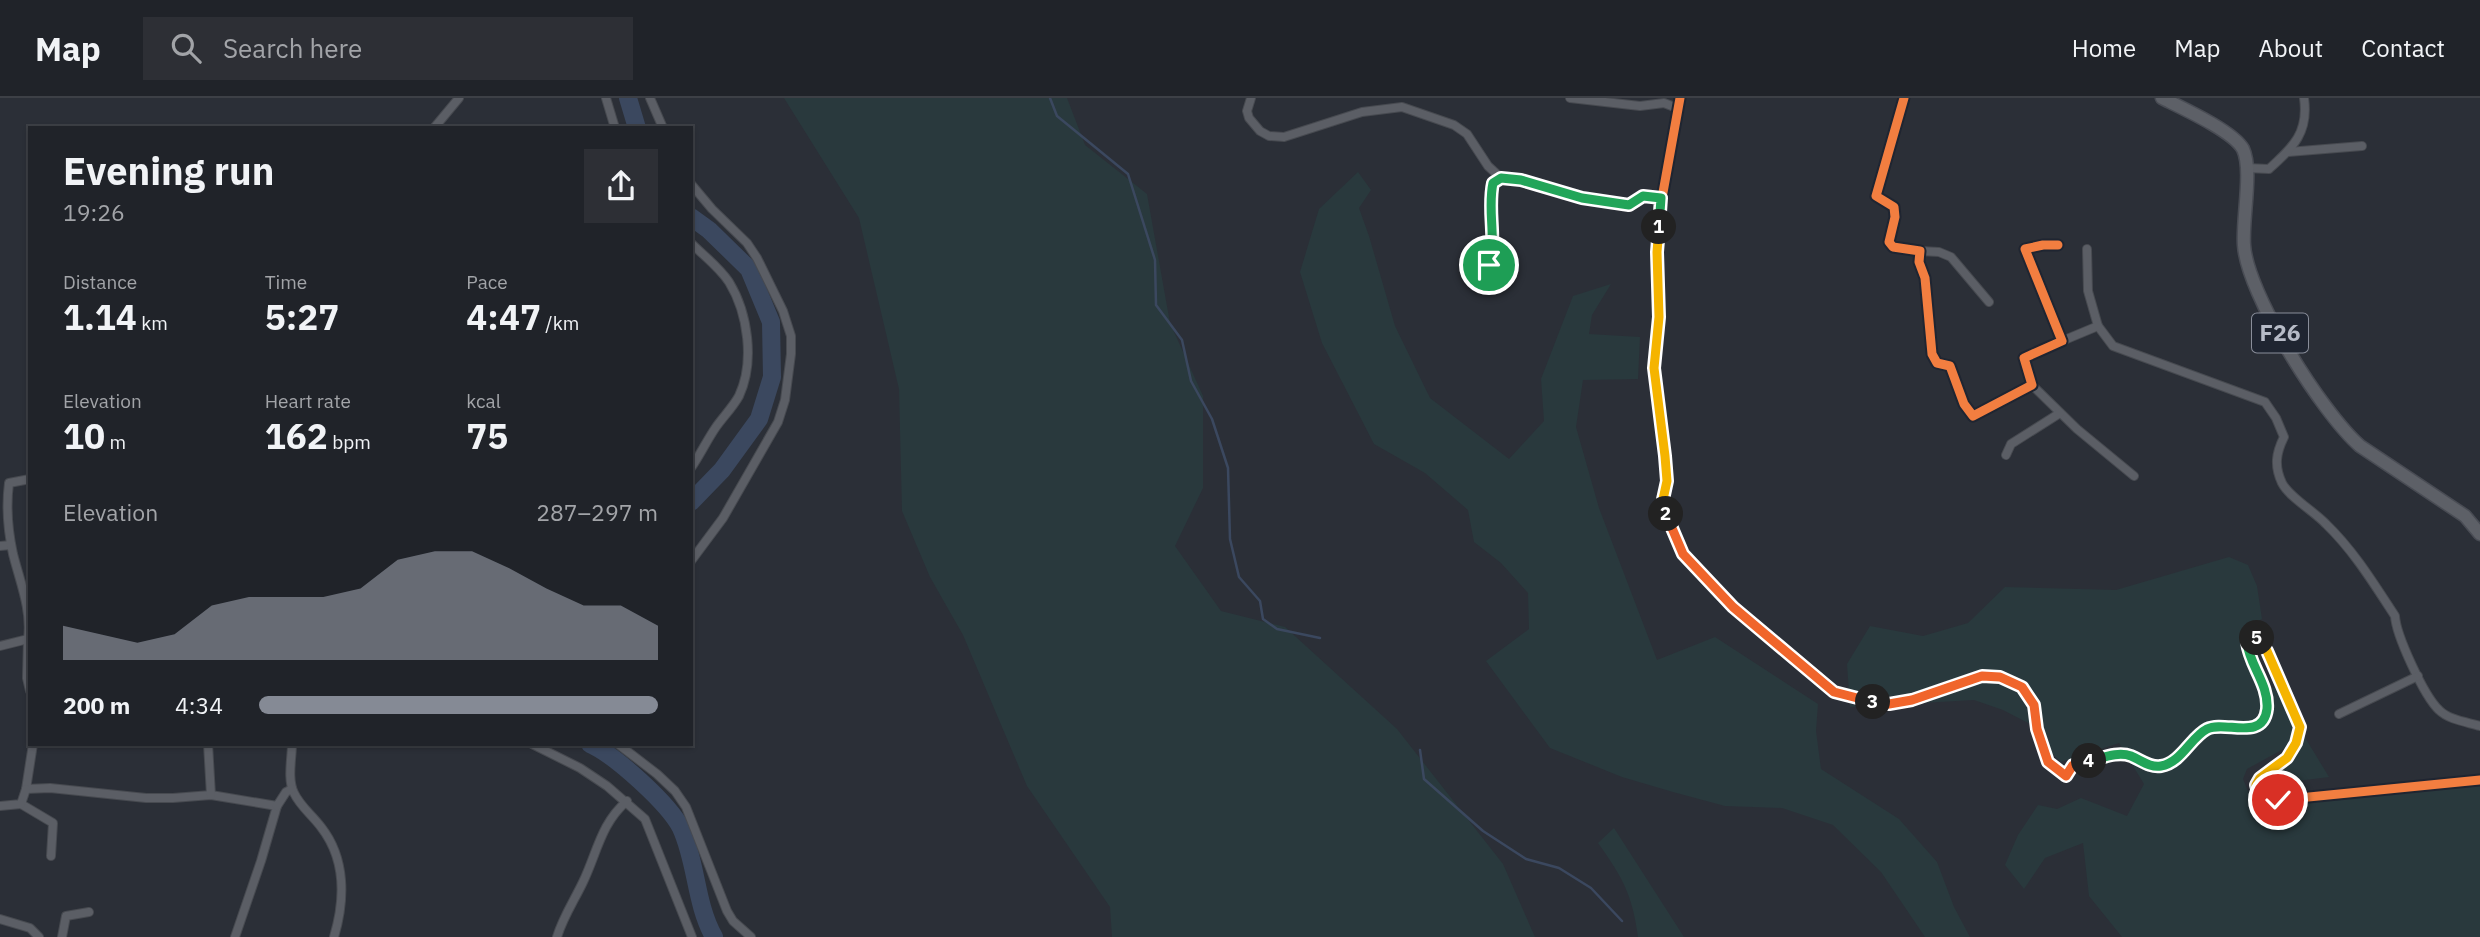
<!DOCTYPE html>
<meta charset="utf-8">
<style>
body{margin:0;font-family:"IBM Plex Sans",sans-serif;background:#2d2f35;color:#f1f3f6;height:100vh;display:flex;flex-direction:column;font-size:26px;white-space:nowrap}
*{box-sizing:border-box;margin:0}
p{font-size:23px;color:#a2a4a8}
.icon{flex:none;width:38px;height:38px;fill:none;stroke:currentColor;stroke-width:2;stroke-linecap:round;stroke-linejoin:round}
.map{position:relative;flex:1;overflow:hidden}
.panel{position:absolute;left:28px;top:28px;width:665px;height:620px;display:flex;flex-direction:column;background:#202329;border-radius:0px;box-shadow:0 2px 5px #0004,0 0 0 2px #3d4046}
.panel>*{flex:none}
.pin{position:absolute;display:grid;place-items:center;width:60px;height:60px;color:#fff;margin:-30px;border:4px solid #fff;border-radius:50%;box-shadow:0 2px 7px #0007}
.km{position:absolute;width:35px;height:35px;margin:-18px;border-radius:50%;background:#222;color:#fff;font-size:19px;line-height:35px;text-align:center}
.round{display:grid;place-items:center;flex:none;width:74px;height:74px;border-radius:0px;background:#2d2f35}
.head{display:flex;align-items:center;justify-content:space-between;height:119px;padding:0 35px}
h1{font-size:38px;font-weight:700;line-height:52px}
.stats{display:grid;grid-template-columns:repeat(3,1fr);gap:10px;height:119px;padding:7px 35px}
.stats div{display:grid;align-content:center}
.stats b{font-size:35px;font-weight:700}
.stats small{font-size:19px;font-weight:400}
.stats p{font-size:19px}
.chart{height:196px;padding:14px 35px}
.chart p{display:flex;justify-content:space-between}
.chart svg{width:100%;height:126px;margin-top:7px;fill:#858a95;opacity:.7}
ul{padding:0 35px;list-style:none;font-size:23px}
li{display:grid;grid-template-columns:112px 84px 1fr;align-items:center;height:52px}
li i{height:18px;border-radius:9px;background:#858a95}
header{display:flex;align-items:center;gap:42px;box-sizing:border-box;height:98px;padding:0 35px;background:#202329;border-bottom:2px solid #3d4046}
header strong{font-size:33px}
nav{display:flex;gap:38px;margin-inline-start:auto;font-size:24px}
.search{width:490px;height:63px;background:#2d2f35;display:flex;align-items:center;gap:18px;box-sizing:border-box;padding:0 24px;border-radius:0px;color:#a2a4a8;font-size:26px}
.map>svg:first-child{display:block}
.green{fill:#29393d}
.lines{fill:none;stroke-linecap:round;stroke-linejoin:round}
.stream{stroke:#3b485f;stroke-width:2.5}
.river{stroke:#3b485f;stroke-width:18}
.minor-casing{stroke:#474a50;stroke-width:10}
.primary-casing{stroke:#494c54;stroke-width:15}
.minor{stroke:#5b5e65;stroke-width:8}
.primary{stroke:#5d6067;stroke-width:12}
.cycleway-casing{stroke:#1f2531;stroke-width:13}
.cycleway{stroke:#f27e40;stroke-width:9}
.split-1-casing{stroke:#fff;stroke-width:14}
.split-2-casing{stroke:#fff;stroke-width:14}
.split-3-casing{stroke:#fff;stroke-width:14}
.split-4-casing{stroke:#fff;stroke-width:14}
.split-5-casing{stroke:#fff;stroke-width:14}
.split-6-casing{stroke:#fff;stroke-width:14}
.split-1{stroke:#22a559;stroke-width:9}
.split-2{stroke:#f5b400;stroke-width:9}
.split-3{stroke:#f0652b;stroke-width:9}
.split-4{stroke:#f0652b;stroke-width:9}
.split-5{stroke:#22a559;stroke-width:9}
.split-6{stroke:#f5b400;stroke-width:9}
.labels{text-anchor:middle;stroke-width:5;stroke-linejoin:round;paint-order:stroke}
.shield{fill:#1f2531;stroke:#898e9a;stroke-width:2}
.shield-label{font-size:23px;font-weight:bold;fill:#b6bbc7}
</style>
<header>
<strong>Map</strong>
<div class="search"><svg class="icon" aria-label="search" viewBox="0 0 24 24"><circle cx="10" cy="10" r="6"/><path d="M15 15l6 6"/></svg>Search here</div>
<nav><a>Home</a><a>Map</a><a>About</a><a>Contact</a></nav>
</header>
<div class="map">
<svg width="2480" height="839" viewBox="0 0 2480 839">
<rect width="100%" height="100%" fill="#2b2f37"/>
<g class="green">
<polygon points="784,0 1067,0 1085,47 1147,96 1170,225 1203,298 1203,390 1175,448 1221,513 1285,529 1397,631 1503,766 1535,839 1112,839 1110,809 1027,688 963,537 930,479 902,413 899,291 859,120"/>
<polygon points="1358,74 1371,92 1359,110 1369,138 1395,228 1430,300 1509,361 1544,323 1541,281 1573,198 1611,186 1592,217 1589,236 1640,239 1638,281 1583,282 1576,329 1599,410 1657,562 1715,539 1818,606 1816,633 1821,671 1899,721 1937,764 1954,809 1970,839 1925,839 1881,774 1833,727 1782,710 1725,708 1673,694 1622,679 1550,650 1486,563 1529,531 1528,495 1501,465 1474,444 1468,412 1425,375 1374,346 1322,245 1300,174 1319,111"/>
<polygon points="2229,459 2248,467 2257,488 2262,521 2241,532 2257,588 2275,590 2329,679 2266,687 2296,659 2289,648 2247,671 2243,681 2248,693 2259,705 2340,698 2480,677 2480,839 2122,839 2089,798 2083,745 2045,760 2024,791 2005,767 2018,737 2038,707 2057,711 2081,700 2127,718 2144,686 2119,645 2061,664 2045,649 2030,626 2003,612 1974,602 1850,609 1847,566 1870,528 1923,538 1968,525 2005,489 2116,492"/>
<path d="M1614,730l70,109h-46c-6,-43 -15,-59 -40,-94z"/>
</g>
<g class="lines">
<g class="stream">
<polyline points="1050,0 1057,18 1128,76 1155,162 1156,207 1182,242 1191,283 1212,321 1228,370 1230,441 1239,479 1260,503 1263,521 1277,531 1320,540"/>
<polyline points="1420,652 1424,681 1483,733 1526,761 1559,770 1591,790 1622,823"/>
</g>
<g class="river">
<polyline points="628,0 637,30"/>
<polyline points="691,119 709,132 749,171 771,224 772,279 759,321 722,372 691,404"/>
<path d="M590,646c25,11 79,60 91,84 16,35 14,75 33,109"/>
</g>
<g class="minor-casing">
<g id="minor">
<polyline points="606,0 615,30"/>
<polyline points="650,0 663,30"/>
<polyline points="1251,0 1247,13 1249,20 1260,33 1269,38 1284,39 1362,14 1402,9 1454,27 1467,36 1488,68 1501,80"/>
<polyline points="1570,0 1640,8 1664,5 1677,10"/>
<path d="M1680,0l-18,100 -5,54 2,65 -5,51 13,113 -5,23 21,50 50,53 101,85 31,9 24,2 23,-3 70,-24 18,1 22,10 12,18 3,24 11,33 18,14 7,-11c16,-4 41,-15 58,-9 10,3 19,12 30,10 19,-2 30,-29 46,-37 18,-9 56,14 60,-20 3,-25 -18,-44 -20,-67l4,-4 6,-1 10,14 33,76 -4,15 -9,16 -26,20 -5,7 3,10 7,5h12l202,-20"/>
<polyline points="1904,0 1876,98 1894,109 1895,119 1889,144 1893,149 1920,153 1919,164 1925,180 1932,256 1937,265 1950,268 1964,306 1973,318 2032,287 2024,260 2062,243 2025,151 2043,147 2058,147"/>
<polyline points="434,30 459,0"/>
<polyline points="2288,54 2362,48"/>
<path d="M2247,70l22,1c24,-22 40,-36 35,-71"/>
<polyline points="691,86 712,111 747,145 757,160 783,213 791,238 791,256 785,302 778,324 723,420 691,463"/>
<path d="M691,145c13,13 28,24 38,39 19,31 26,80 10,114 -6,11 -16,21 -23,31 -9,13 -16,28 -25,41"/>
<polyline points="1920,153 1939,154 1951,159 1989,204"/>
<path d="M1488,167c9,-27 -1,-55 5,-82l8,-5 20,2 61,18 47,7 14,-9 19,2"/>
<path d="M2098,228l15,20 152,56 11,16 8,19c-8,16 -10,29 -2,46 7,14 33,29 44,41 28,27 48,60 69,92 1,19 29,80 44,94 10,10 28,12 41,16"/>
<polyline points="2062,243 2098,228 2088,193 2087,151"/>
<polyline points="2032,287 2077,331 2134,378"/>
<polyline points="2006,357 2011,346 2060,315"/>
<polyline points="0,448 11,447"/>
<polyline points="28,541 27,580 30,593"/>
<path d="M0,548l28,-7c4,-29 -8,-57 -15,-85 -5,-23 -7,-48 -4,-71l21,-4"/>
<polyline points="2339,616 2418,578"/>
<polyline points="33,646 26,691 50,690 146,700 173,700 211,697 277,708 261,763 235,839"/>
<polyline points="208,646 211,697"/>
<path d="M292,646c0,14 -5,35 2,49 6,13 18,22 27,34 25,32 24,73 13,110"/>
<polyline points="532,646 580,670 607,688 645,721 692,839"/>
<polyline points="618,646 657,676 675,693 686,709 727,813 733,823 751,839"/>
<polyline points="21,706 53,725 51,758"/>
<polyline points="0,708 21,706 26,691"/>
<polyline points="277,708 286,694 292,691"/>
<polyline points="0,821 30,830 39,839"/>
<polyline points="62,839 66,818 89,814"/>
<path d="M557,839c6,-20 17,-36 26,-55 14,-29 18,-59 44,-81"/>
</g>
</g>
<g class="primary-casing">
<path id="primary" d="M2162,0c20,10 71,33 81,51 10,21 -1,70 1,96 3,49 78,168 116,201l105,70 15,18"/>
</g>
<use href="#minor" class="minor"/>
<use href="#primary" class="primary"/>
<g class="cycleway-casing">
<g id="cycleway">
<path d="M1680,0l-18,100 -5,54 2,65 -5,51 13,113 -5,23 21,50 50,53 101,85 31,9 24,2 23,-3 70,-24 18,1 22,10 12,18 3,24 11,33 18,14 7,-11c16,-4 41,-15 58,-9 10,3 19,12 30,10 19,-2 30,-29 46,-37 18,-9 56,14 60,-20 3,-25 -18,-44 -20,-67l4,-4 6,-1 10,14 33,76 -4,15 -9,16 -26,20 -5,7 3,10 7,5h12l202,-20"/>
<polyline points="1904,0 1876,98 1894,109 1895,119 1889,144 1893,149 1920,153 1919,164 1925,180 1932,256 1937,265 1950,268 1964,306 1973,318 2032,287 2024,260 2062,243 2025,151 2043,147 2058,147"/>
</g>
</g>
<use href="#cycleway" class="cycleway"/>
</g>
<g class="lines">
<g class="split-1-casing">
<path id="split-1" d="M1489,167c8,-27 -2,-55 4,-82l8,-5 20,2 61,18 47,7 14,-9 18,2 -2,29"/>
</g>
<g class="split-2-casing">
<polyline id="split-2" points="1659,129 1657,154 1659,219 1654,270 1665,358 1667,383 1662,406 1666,416"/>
</g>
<g class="split-3-casing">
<polyline id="split-3" points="1666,416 1683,456 1733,509 1834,594 1873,604"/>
</g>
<g class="split-4-casing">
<polyline id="split-4" points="1873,604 1889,606 1912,602 1982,578 2000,579 2022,589 2034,607 2037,631 2048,664 2066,678 2073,667 2089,663"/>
</g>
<g class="split-5-casing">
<path id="split-5" d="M2089,663c13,-3 29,-10 42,-5 10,4 19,12 30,10 20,-3 30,-29 46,-37 18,-9 56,13 60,-20 2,-25 -18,-44 -20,-67l4,-4h6"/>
</g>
<g class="split-6-casing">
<polyline id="split-6" points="2257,540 2267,553 2300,629 2296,645 2287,660 2260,680 2256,687 2259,698 2266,702 2278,702"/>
</g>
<use href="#split-1" class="split-1"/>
<use href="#split-2" class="split-2"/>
<use href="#split-3" class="split-3"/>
<use href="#split-4" class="split-4"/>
<use href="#split-5" class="split-5"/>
<use href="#split-6" class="split-6"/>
</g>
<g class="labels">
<rect class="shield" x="2252" y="215.5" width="56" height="39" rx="5"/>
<g class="shield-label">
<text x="2280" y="243">F26</text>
</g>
</g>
</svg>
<div class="pin" style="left:1489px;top:167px;background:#1e9e55"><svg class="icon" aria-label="arrive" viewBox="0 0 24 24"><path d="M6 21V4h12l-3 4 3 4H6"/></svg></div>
<div class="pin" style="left:2278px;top:702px;background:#d93025"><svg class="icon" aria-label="check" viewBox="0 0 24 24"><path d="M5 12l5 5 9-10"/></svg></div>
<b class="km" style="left:1659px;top:129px">1</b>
<b class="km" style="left:1666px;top:416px">2</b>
<b class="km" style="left:1873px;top:604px">3</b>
<b class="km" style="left:2089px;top:663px">4</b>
<b class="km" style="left:2257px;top:540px">5</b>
<section class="panel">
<div class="head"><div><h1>Evening run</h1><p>19:26</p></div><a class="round"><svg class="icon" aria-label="share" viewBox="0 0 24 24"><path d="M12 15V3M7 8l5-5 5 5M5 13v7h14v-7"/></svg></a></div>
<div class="stats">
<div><p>Distance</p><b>1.14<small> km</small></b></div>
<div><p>Time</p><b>5:27</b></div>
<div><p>Pace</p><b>4:47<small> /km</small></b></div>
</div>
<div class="stats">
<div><p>Elevation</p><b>10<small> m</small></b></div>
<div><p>Heart rate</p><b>162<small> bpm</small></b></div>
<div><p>kcal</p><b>75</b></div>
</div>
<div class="chart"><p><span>Elevation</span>287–297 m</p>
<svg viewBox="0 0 160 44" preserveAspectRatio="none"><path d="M0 44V32L10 35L20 38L30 35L40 25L50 22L60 22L70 22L80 19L90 9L100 6L110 6L120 12L130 19L140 25L150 25L160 32V44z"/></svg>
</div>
<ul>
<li><b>200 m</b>4:34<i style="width:100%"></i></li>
</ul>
</section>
</div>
